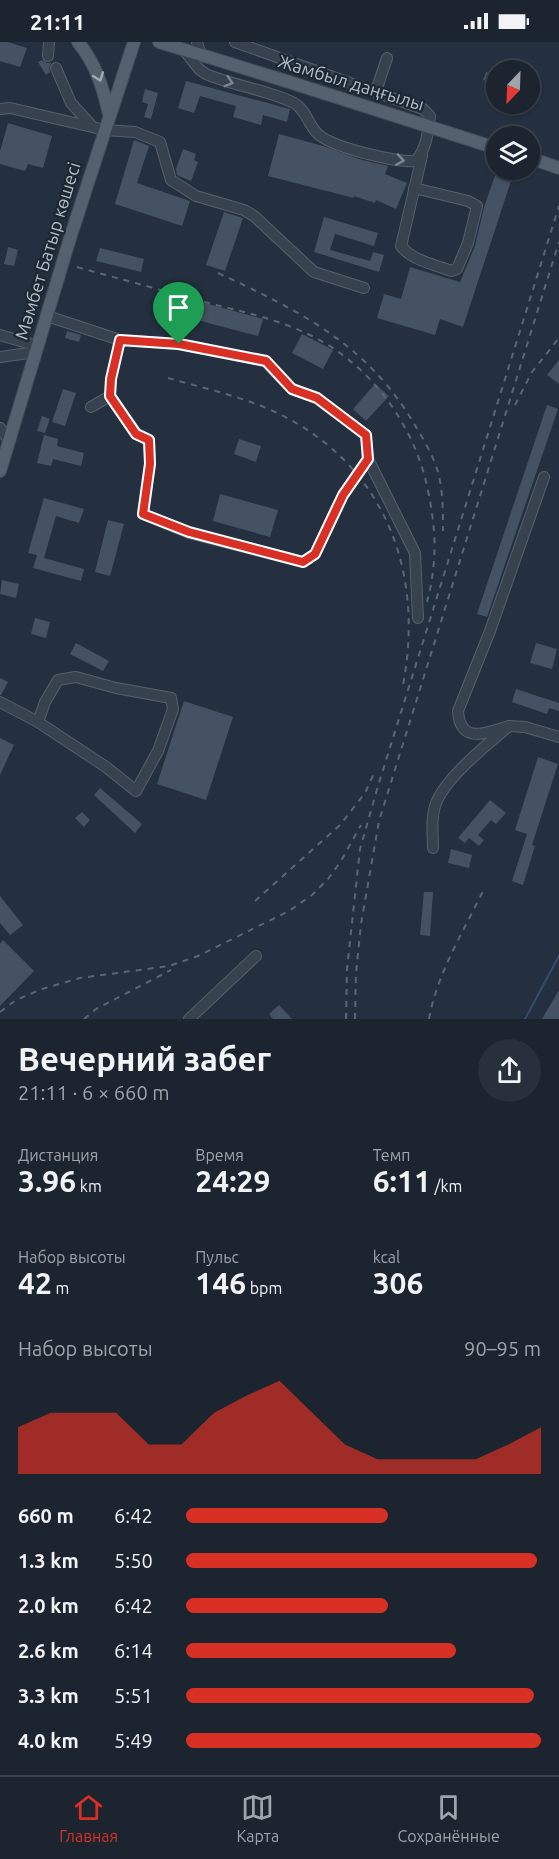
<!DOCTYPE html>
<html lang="ru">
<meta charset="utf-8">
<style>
body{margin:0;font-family:Ubuntu,sans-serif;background:#28303b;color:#f1f3f6;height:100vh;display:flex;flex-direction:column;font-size:22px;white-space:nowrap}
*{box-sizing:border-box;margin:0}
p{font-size:20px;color:#a0a4aa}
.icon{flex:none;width:33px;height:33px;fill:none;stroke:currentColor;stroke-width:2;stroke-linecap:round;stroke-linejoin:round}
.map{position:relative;height:977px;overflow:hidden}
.drawer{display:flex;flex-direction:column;background:#1b242f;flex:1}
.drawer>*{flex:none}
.needle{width:39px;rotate:203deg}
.controls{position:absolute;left:486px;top:18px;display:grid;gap:12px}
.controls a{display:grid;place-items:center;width:54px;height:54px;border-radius:50%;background:#1b242f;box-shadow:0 2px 4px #0004,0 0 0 2px #39414b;font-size:30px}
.pin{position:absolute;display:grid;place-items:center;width:51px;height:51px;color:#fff;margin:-62px -26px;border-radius:50% 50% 50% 0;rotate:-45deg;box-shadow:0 0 6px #0007}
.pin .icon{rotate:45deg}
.round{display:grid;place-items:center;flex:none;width:63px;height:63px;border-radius:32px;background:#28303b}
.overview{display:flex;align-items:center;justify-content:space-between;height:102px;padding:0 18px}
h1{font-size:33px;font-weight:600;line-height:45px}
.stats{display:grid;grid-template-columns:repeat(3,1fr);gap:9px;height:102px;padding:6px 18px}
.stats div{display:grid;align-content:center}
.stats b{font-size:30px;font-weight:600}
.stats small{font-size:16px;font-weight:400}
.stats p{font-size:16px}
.chart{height:168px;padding:12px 18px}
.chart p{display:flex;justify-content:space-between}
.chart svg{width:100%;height:108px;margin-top:6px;fill:#d93025;opacity:.7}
ul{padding:0 18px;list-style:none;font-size:20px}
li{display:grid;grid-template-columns:96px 72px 1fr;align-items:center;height:45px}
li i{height:15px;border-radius:8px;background:#d93025}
.status{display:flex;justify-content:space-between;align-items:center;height:42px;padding:0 30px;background:#1b242f;direction:ltr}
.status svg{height:16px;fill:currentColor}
.tabs{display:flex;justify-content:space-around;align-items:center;height:84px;border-top:2px solid #39414b;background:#1b242f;font-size:16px;color:#a0a4aa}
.tabs a{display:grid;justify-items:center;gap:3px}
.tabs .on{color:#d93025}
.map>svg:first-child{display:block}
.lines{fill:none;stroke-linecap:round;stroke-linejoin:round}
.stream{stroke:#384c67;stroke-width:2}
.building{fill:#455263}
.minor-casing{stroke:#56606d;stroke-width:12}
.major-casing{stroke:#424b58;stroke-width:14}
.minor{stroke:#38424f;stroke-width:10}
.major{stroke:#56616f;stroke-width:12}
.rail{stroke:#5a6676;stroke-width:2;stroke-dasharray:6 6;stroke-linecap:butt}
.major-bridge-casing{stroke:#424b58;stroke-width:14;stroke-linecap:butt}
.major-bridge{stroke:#56616f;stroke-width:12}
.oneway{stroke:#a2abb8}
.oneway2{stroke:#7d8693}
.route-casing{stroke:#fff;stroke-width:12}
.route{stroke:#d93025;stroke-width:8}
.labels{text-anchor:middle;stroke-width:4.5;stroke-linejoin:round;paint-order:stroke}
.street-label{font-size:18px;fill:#b5bdca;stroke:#1d2734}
</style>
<div class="status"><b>21:11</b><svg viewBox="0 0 49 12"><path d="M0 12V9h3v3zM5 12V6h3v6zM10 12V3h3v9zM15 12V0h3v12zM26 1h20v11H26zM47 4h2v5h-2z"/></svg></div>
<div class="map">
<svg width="559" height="977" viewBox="0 0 559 977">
<rect width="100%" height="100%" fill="#24303f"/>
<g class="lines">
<polyline class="stream" points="525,977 559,914"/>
</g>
<g class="building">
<polygon points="0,0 8,0 27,6 20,25 0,19"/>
<polygon points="42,18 47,21 51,21 49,26 50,30 46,33 38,20"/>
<polygon points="486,30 496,33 496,42 483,38"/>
<polygon points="186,39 286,66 290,67 287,80 263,73 261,83 233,75 236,64 200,54 194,71 178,66"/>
<polygon points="145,47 158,51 151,77 144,75 148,62 142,60"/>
<polygon points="8,81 52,94 43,126 28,122 25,129 0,122 0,109"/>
<polygon points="279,92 323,104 362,118 388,124 385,132 407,141 396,167 376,158 375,161 354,154 354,156 268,134"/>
<polygon points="134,98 149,104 137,141 190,159 182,184 115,162"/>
<polygon points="183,107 196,112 194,118 198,120 191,139 177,133 176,127"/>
<polygon points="496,131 512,136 463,285 440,277 435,293 377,276 384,252 401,257 410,225 460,240 475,204 484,165"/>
<polygon points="224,170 243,176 225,229 206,223"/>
<polygon points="324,175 378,191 374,204 335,192 330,208 370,219 373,210 384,213 379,230 314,210"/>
<polygon points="8,205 18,208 14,224 4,222"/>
<polygon points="100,206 144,217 141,230 96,219"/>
<polygon points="179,254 263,277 258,294 174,272"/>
<polygon points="67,289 81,293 79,300 65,296"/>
<polygon points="302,292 333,308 323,327 292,311"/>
<polygon points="559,318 559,342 547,333"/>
<polygon points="375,342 389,354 366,379 353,367"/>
<polygon points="63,347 76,351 65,384 52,380"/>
<polygon points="547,363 558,367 487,575 477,572"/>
<polygon points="42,374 50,377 45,391 37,389"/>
<polygon points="44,393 58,397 57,404 84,411 81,424 53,417 51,424 37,421"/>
<polygon points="239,397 261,404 256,420 234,412"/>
<polygon points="220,452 278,468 270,495 213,479"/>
<polygon points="44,456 84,467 79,481 56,474 44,516 84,527 81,539 33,526 37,513 28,511"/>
<polygon points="108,478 124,482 110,534 95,530"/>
<polygon points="2,538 19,542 16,556 0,552"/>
<polygon points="35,576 50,580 46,596 31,592"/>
<polygon points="76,601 109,619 103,629 70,612"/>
<polygon points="536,601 557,607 552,627 530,621"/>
<polygon points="0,636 8,640 1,653 0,653"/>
<polygon points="516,647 559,661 559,669 549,666 547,672 512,660"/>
<polygon points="184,659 233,675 206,758 157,742"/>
<polygon points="0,696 14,703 0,733"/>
<polygon points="538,715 558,722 532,803 535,804 523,843 512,839 527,792 515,788"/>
<polygon points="100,746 142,782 135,791 94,753"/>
<polygon points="490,758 506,771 496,782 491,778 478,793 484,798 479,804 469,796 465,801 458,796"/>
<polygon points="82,770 90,778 84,785 75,776"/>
<polygon points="451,807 472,813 469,826 448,821"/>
<polygon points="424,850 433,850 430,894 420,893"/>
<polygon points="0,854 23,883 10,893 0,881"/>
<polygon points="3,898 34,929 0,964 0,902"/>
<polygon points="559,948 559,977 542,977"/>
<polygon points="279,963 292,977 273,977 269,972"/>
</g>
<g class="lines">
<g class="minor-casing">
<g id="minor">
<polyline points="197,0 201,13"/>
<path d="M183,7l16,20 7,5c27,12 63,16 88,29 11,6 14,20 22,29 12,15 82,31 100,29 11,-14 12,-29 14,-45l-7,-7 -188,-67"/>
<polyline points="48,14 49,0"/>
<polyline points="56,26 71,61 92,84"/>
<polyline points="376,49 387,16"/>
<polyline points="0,67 10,66 105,88 135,90 160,100 171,138 196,154 244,168 254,174 314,230 364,246"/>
<path d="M414,146l54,13 9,5 -9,37 -11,26 -6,2c-15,-6 -40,-11 -50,-25l21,-90"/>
<polyline points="47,274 120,298 111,337 110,354 91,365"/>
<polyline points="0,293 38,304"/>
<polyline points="120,298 179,302 265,319 292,347 317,356 366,393 368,417 415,511 418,576"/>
<polyline points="0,315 36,310"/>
<polyline points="110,354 136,391 149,398 150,421 143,472 189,491 303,520 315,512 343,453 368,417"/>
<polyline points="0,386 9,399"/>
<polygon points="76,635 116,646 171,656 173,667 158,709 136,749 106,725 38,680 45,660 58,638"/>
<polyline points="0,660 38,680"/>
<polyline points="509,684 525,685 559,695"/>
<path d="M433,806c0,-12 -2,-26 1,-38 5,-28 53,-65 75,-84 -22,7 -49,19 -51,-15l32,-80 54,-154"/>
<polyline points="189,977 256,914"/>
</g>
</g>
<g class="major-casing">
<g id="major">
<path d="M78,0c18,22 25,46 31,72"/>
<polyline points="159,0 286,39"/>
<polyline points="530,116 559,126"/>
<polyline points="0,429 71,193 134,0"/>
</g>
</g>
<use href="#minor" class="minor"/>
<use href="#major" class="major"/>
<g class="rail">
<path d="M77,225c43,12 85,23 127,35 36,9 74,17 108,34 58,29 101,87 115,150 9,41 11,74 0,116"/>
<path d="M218,231c82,38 151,72 198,154 9,15 19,32 23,49 4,18 4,37 4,55"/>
<path d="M168,336c35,10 72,18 105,33 111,51 152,159 130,274"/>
<polyline points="515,363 532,330 559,296"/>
<polyline points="255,859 340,783 365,751 375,729"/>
<polyline points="0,970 16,958 42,947 80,936 169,924 198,914 289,869 312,853 328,837 341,819 361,783"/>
<polyline points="84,977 96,967 171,928"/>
<polyline points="346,977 347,927 360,807 378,744 559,164"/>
<polyline points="355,977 356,931 361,882 379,779 559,200"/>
<path d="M429,977c8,-46 36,-90 56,-132"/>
</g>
<g class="major-bridge-casing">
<polyline id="major-bridge" points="286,39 496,106"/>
</g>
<use href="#major-bridge" class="major-bridge"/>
</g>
<defs><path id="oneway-chevron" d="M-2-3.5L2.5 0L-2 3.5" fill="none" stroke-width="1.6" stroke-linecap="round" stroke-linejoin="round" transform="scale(1.5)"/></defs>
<use class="oneway" href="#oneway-chevron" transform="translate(99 35) rotate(69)"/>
<g class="oneway2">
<use href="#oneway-chevron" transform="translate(229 40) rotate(17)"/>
<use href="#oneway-chevron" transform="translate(400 118) rotate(9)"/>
</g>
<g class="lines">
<g class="route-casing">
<polygon id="route" points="120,298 179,302 266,319 292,347 317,356 366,393 368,417 343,453 315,512 303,520 189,490 143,472 150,422 149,398 136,392 110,354 111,337"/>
</g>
<use href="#route" class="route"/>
</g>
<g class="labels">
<g class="street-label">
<text transform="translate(351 41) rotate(17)" y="6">Жамбыл даңғылы</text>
<text transform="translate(48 209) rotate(-73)" y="6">Мәмбет Батыр көшесі</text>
</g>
</g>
</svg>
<div class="controls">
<a><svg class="needle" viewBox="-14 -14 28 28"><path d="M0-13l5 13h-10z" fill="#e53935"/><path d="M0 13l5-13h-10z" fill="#a0a4aa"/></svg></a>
<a><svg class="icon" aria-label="layers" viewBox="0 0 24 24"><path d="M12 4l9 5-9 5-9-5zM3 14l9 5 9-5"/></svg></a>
</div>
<div class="pin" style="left:179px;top:302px;background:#1e9e55"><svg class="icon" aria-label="arrive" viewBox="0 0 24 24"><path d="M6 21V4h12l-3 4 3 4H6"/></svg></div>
</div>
<section class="drawer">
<div class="overview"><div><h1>Вечерний забег</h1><p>21:11 · 6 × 660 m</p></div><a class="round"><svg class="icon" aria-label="share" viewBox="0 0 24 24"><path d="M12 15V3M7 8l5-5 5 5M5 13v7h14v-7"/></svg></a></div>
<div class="stats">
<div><p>Дистанция</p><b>3.96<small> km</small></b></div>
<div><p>Время</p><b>24:29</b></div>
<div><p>Темп</p><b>6:11<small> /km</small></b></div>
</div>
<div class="stats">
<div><p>Набор высоты</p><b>42<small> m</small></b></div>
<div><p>Пульс</p><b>146<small> bpm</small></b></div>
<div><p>kcal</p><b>306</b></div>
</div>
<div class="chart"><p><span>Набор высоты</span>90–95 m</p>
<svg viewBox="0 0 160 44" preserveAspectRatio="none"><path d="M0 44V25L10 19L20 19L30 19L40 32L50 32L60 19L70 12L80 6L90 19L100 32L110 38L120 38L130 38L140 38L150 32L160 25V44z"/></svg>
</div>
<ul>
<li><b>660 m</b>6:42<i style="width:57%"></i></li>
<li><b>1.3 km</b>5:50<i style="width:99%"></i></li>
<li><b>2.0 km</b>6:42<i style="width:57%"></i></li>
<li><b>2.6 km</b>6:14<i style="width:76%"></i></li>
<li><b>3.3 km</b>5:51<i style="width:98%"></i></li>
<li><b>4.0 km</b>5:49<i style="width:100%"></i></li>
</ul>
</section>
<nav class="tabs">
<a class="on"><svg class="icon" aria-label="home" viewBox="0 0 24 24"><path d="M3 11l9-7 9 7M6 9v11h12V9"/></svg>Главная</a>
<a><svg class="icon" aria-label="map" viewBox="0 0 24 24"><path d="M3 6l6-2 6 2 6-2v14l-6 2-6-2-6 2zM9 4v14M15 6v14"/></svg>Карта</a>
<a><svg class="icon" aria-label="saved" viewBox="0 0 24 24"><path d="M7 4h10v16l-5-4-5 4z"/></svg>Сохранённые</a>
</nav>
